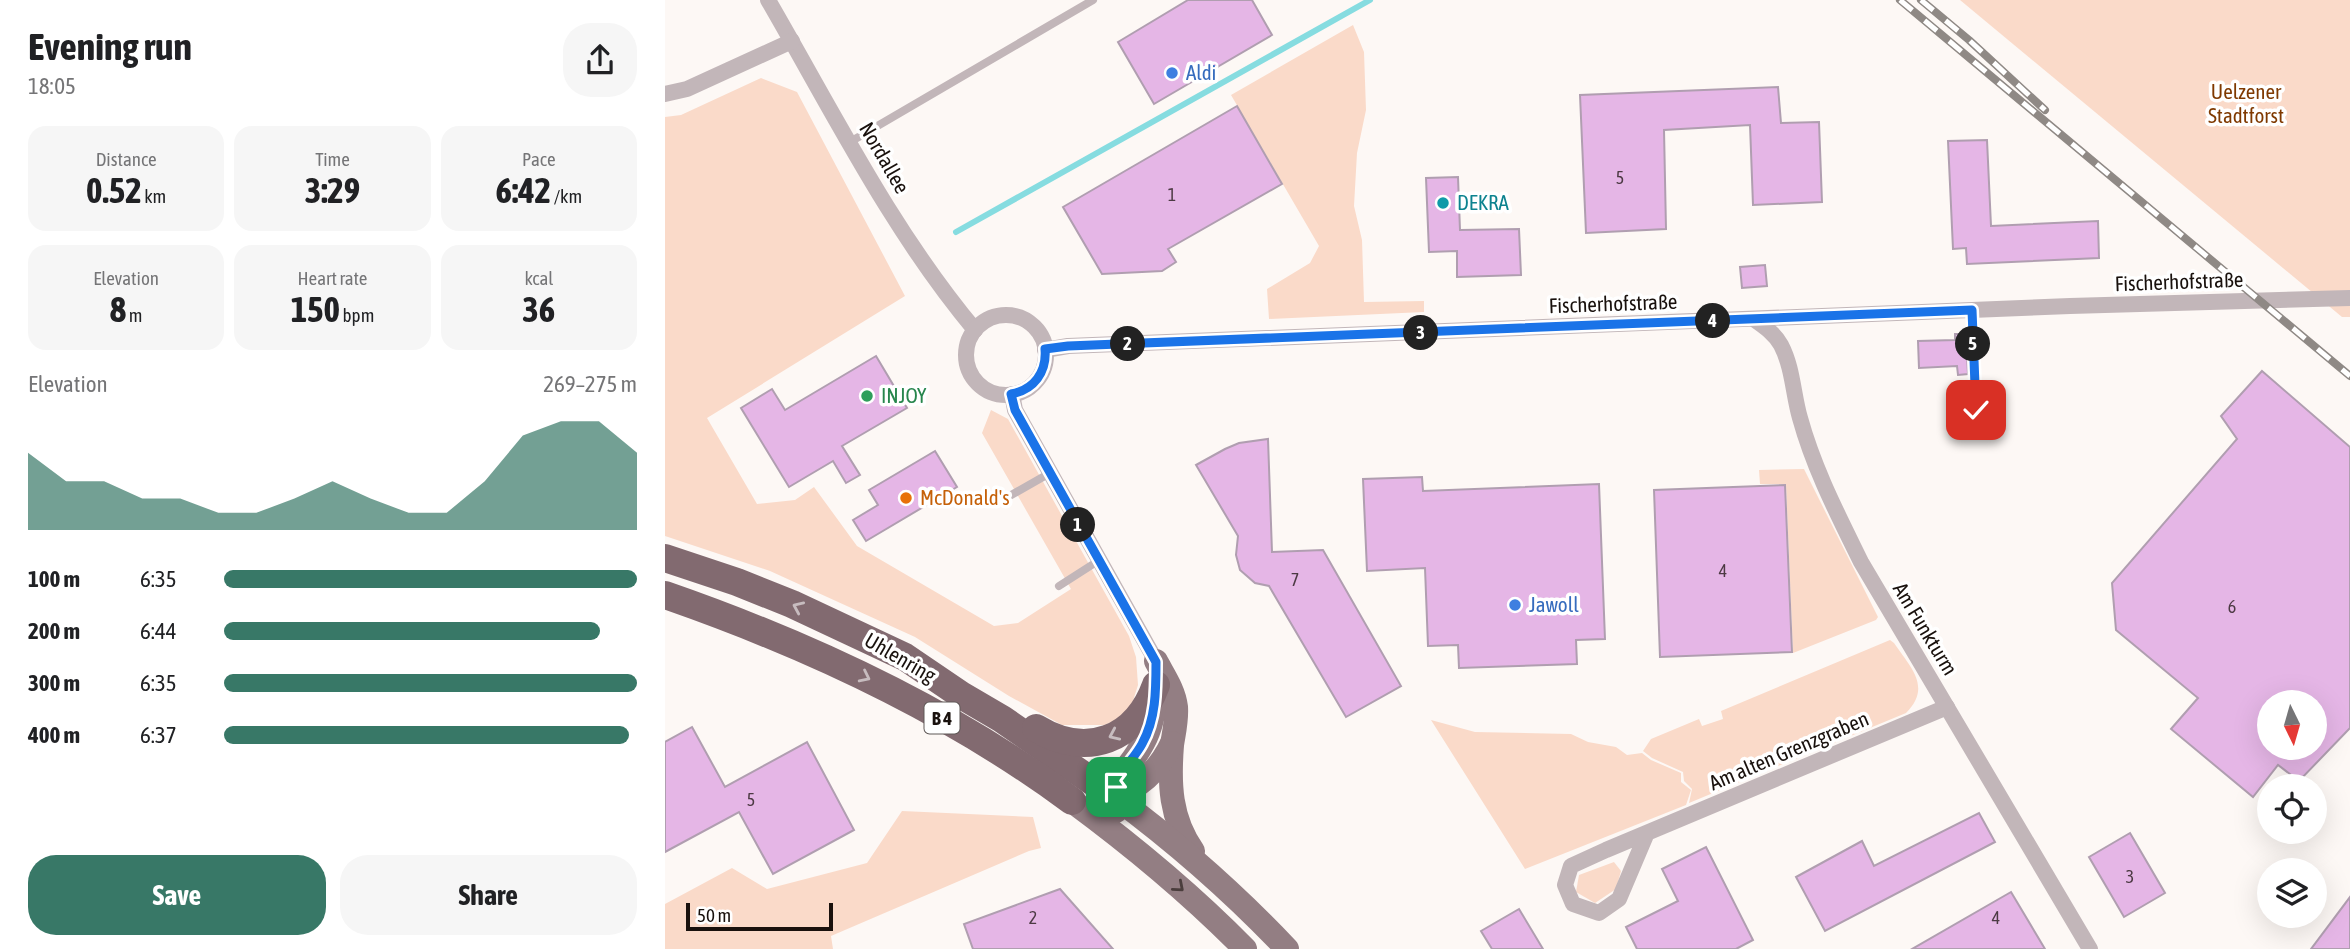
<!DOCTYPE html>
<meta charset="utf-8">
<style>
body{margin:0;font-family:"Asap Condensed",sans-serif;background:#f6f6f6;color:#202124;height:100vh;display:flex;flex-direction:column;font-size:26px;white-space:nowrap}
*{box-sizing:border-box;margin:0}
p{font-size:23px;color:#757577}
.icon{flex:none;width:38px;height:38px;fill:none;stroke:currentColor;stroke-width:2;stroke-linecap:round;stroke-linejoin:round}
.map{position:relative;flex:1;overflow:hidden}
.panel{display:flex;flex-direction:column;background:#fff;width:665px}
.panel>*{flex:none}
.needle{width:46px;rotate:175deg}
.buttons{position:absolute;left:1592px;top:690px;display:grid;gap:14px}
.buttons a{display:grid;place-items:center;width:70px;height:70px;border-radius:50%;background:#fff;box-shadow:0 7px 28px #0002;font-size:35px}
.scale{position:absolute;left:21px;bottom:18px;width:147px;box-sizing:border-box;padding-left:7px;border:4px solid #19110d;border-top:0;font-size:19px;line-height:24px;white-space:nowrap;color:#19110d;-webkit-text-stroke:5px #fff;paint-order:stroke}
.pin{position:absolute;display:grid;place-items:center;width:60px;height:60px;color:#fff;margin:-30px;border-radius:14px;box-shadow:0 4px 10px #0006}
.km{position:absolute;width:35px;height:35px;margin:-18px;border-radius:50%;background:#222;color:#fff;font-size:19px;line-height:35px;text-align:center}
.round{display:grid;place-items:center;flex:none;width:74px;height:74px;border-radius:28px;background:#f6f6f6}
.overview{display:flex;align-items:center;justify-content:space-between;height:119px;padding:0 28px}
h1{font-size:38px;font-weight:700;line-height:52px}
.figures{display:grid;grid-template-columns:repeat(3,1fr);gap:10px;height:119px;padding:7px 28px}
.figures div{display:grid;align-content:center;border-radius:18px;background:#f6f6f6;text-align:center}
.figures b{font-size:35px;font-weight:700}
.figures small{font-size:19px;font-weight:400}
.figures p{font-size:19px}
.chart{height:196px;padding:14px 28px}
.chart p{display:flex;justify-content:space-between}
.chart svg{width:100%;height:126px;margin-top:7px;fill:#387867;opacity:.7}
.cta{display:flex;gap:14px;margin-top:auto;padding:14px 28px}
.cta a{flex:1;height:80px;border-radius:28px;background:#387867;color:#fff;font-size:28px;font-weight:700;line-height:80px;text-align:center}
.cta a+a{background:#f6f6f6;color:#202124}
ul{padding:0 28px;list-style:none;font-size:23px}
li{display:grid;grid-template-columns:112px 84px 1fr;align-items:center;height:52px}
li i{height:18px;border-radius:9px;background:#387867}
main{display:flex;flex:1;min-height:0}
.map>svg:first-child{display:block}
.green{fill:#fadac9}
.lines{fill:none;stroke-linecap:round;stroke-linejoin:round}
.stream{stroke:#86dce0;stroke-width:6}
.building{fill:#e5b6e6;stroke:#b09eb0;stroke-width:2;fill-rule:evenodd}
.lane{stroke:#c2b6b9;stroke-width:8}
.street{stroke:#c2b6b9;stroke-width:16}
.primary{stroke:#937e83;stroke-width:24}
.highway{stroke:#826a70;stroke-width:28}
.rail-casing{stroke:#8f8985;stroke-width:8}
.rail{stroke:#fff;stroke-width:5;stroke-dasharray:16;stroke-linecap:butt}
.oneway{stroke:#c7bcbf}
.oneway2{stroke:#4a3d3c}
.route-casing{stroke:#fff;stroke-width:14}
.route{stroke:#1a73e8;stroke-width:9}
.shop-dot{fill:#3f7fe0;stroke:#fff;stroke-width:2.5}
.culture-dot{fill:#0f9aa8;stroke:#fff;stroke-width:2.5}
.leisure-dot{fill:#2e9e5b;stroke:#fff;stroke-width:2.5}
.food-dot{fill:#e8710a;stroke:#fff;stroke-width:2.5}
.labels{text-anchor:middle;stroke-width:7;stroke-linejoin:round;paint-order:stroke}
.number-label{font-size:18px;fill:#4c3a43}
.shield{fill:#fff;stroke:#5e5856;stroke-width:2}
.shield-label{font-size:19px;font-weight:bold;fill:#19110d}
.shop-label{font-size:21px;fill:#366cbe;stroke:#fff;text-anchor:start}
.park-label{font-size:21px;fill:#7f3900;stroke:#fff}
.street-label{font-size:21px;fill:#19110d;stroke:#fff}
.culture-label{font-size:21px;fill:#0d838f;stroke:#fff;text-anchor:start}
.leisure-label{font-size:21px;fill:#27864d;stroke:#fff;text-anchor:start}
.food-label{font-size:21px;fill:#c56008;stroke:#fff;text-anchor:start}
</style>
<main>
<section class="panel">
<div class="overview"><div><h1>Evening run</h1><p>18:05</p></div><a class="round"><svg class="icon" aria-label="share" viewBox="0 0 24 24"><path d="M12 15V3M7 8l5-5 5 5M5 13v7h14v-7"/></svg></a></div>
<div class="figures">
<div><p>Distance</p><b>0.52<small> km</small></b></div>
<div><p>Time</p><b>3:29</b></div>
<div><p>Pace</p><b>6:42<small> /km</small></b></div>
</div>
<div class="figures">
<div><p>Elevation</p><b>8<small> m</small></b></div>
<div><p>Heart rate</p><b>150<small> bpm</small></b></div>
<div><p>kcal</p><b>36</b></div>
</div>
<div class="chart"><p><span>Elevation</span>269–275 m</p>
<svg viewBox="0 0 160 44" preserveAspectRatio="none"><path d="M0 44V17L10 27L20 27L30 33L40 33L50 38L60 38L70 33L80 27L90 33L100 38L110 38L120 27L130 11L140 6L150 6L160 17V44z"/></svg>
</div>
<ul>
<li><b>100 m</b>6:35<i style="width:100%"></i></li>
<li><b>200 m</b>6:44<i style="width:91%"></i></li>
<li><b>300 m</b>6:35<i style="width:100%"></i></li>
<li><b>400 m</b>6:37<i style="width:98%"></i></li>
</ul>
<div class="cta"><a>Save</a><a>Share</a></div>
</section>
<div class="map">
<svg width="1685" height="949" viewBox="0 0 1685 949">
<rect width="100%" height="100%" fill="#fdf8f5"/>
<g class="green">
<polygon points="1295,0 1685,0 1685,317 1677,317"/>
<polygon points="688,25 699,52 701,110 692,153 689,206 697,240 699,302 759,301 759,312 604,319 602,289 645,263 654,246 566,95"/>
<polygon points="96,78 132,92 240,296 42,418 92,504 130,500 149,487 192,546 329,626 353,623 406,589 317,433 326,410 343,419 464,636 471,657 473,685 467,704 456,718 439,725 397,725 344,696 250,637 105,571 0,536 0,117 16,115"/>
<polygon points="1139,469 1213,617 1211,620 1128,653 1121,484 1095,484 1094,470"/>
<path d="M1225,640l4,3c17,25 38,44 12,70l-217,90 3,-14 -8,-8 -1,-9 -31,-14 -9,-7 8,-12 48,-20 3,7 21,-7 -2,-8z"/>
<polygon points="766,720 810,732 906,734 923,742 951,747 962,755 977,753 986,760 1016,773 1016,782 1026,790 1021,805 860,869"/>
<polygon points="237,811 368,817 376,848 364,851 166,936 168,949 0,949 0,904 67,868 102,889 202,863"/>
<polygon points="949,862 956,871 951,889 930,903 911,892 914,875"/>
</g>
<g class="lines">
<polyline class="stream" points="291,232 705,0"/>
</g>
<g class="building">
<polygon points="523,0 587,0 607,35 489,104 453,42"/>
<polygon points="1113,87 1116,123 1154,122 1157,202 1088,205 1085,125 999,130 1001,229 921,233 915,95"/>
<polygon points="572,106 617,184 503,249 511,262 497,271 437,274 398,207"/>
<polygon points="1322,140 1326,226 1433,221 1434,258 1302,264 1301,248 1288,249 1283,141"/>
<polygon points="793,177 795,230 854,229 856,275 792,277 792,251 764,252 761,178"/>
<polygon points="1100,265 1102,286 1077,288 1075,267"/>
<polygon points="1290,334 1301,334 1303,374 1293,375 1292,366 1254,368 1253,341 1290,340"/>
<polygon points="211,356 242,408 177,446 195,475 181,483 168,461 124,487 76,408 107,389 120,410"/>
<path d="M1597,371l88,76v281l-51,53 -21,-16 -25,32 -82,-68 27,-31 -82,-68 -4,-47 125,-144 -16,-23zM1605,702h45v45h-45z"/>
<polygon points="603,439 607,552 658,550 736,686 681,717 604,586 590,583 575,570 571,555 573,536 531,465 560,449 574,443"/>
<polygon points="270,451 292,487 201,541 188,520 213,505 204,490"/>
<polygon points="757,477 758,491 934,484 940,639 911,640 912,664 794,668 793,645 763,646 760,568 702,571 698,479"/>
<polygon points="1120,485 1127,652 995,657 989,490"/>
<polygon points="27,727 60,787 142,742 189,830 108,874 74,812 0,852 0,742"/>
<polygon points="1314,813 1330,842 1160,931 1131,877 1197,841 1209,866"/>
<polygon points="1465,833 1500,893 1459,917 1424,857"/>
<polygon points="1041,847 1088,940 1071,949 972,949 961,927 1013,901 997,869"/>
<polygon points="395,889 448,949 308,949 299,924"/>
<polygon points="1346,892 1380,949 1247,949"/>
<polygon points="1685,897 1685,949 1646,949"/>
<polygon points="854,909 878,949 827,949 816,931"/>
</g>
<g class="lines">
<g class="lane">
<polyline points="185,142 428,0"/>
<polyline points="1307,310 1311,410"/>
<polyline points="341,498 385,473"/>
<polyline points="394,586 433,561"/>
</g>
<g class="street">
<path d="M103,0c65,112 124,231 207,330"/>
<polyline points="0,94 22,89 127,41"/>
<circle cx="341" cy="355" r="40"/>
<path d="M1090,320c10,7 20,14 26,25 12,23 12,49 19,73 14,51 38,97 61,144l229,387"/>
<polyline points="380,350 403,346 1405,306 1685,298"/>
<polyline points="347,394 350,410 491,661"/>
<polyline points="982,833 954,899 934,913 908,904 900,885 906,866 941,850 1282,707"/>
</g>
<g class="primary">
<path d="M491,661c8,15 18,29 20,46 1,13 -2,25 -4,38 -3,39 -2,73 21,106"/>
<path d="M450,797c62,46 119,96 172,152"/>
<path d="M438,800c32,-8 55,-27 69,-57"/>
<path d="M407,801c61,45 120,94 173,148"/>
<path d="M451,811c-4,-37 12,-39 27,-68 9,-16 12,-35 13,-53"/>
</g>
<g class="highway">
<polyline points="0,558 72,582 127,604 240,657 296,695 337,719 450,797"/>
<path d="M0,595c144,50 284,115 407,206"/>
<path d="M371,728c51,31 100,12 120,-43"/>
</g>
<g class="rail-casing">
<g id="rail">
<polyline points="1235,0 1685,376"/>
<polyline points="1256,0 1304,40 1380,110"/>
</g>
</g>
<use href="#rail" class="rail"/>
</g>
<defs><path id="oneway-chevron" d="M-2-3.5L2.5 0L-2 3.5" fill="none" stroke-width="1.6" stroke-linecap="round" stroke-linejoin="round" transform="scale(1.75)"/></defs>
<g class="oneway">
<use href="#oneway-chevron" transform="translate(133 607) rotate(-156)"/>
<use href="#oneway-chevron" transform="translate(200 677) rotate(26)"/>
<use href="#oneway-chevron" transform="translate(449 735) rotate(156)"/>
</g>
<use class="oneway2" href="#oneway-chevron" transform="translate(514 887) rotate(41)"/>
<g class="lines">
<g class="route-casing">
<path id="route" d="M451,787c4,-17 18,-28 26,-43 14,-25 14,-54 14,-82l-141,-252 -4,-16c23,-4 36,-22 34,-45l23,-3 904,-36 4,100"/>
</g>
<use href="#route" class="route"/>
</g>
<g class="shop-dot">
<circle cx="507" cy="73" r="7"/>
<circle cx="850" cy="605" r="7"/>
</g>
<circle class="culture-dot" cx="778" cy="203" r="7"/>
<circle class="leisure-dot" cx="202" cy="396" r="7"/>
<circle class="food-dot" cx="241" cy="498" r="7"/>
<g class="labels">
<g class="number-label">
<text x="955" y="184">5</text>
<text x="507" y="201">1</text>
<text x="1058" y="577">4</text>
<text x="630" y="586">7</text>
<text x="1567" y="613">6</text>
<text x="86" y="806">5</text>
<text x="1465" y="883">3</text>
<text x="368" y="924">2</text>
<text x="1331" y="924">4</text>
</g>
<rect class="shield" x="259.5" y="702.5" width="35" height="31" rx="5"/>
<g class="shield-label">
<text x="277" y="725">B 4</text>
</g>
<g class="shop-label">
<text x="521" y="80">Aldi</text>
<text x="864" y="612">Jawoll</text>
</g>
<g class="park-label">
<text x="1581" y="99">Uelzener<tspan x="1581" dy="24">Stadtforst</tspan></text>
</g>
<g class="street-label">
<text transform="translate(219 158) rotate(60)" y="7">Nordallee</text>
<text transform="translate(1514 282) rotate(-2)" y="7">Fischerhofstraße</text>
<text transform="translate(948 304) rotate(-2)" y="7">Fischerhofstraße</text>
<text transform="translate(1260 629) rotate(59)" y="7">Am Funkturm</text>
<text transform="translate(235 658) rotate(30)" y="7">Uhlenring</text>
<text transform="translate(1124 751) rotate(-23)" y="7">Am alten Grenzgraben</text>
</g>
<g class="culture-label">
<text x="792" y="210">DEKRA</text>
</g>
<g class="leisure-label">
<text x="216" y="403">INJOY</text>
</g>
<g class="food-label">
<text x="255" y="505">McDonald's</text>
</g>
</g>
</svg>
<div class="buttons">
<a><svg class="needle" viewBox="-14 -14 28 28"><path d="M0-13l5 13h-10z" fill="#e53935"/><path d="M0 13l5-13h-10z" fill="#757577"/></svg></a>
<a><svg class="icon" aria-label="locate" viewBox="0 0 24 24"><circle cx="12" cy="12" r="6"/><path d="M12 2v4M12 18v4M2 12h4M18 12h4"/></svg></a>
<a><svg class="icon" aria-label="layers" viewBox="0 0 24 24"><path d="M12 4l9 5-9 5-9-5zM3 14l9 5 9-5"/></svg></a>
</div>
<div class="scale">50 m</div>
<div class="pin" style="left:451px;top:787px;background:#1e9e55"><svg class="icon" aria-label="arrive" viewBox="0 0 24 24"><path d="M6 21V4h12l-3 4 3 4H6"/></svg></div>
<div class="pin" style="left:1311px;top:410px;background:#d93025"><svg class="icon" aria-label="check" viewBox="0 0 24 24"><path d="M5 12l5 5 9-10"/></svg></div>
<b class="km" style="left:413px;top:525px">1</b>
<b class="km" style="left:463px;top:344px">2</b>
<b class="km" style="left:756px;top:333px">3</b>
<b class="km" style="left:1048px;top:321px">4</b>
<b class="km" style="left:1308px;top:344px">5</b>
</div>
</main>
